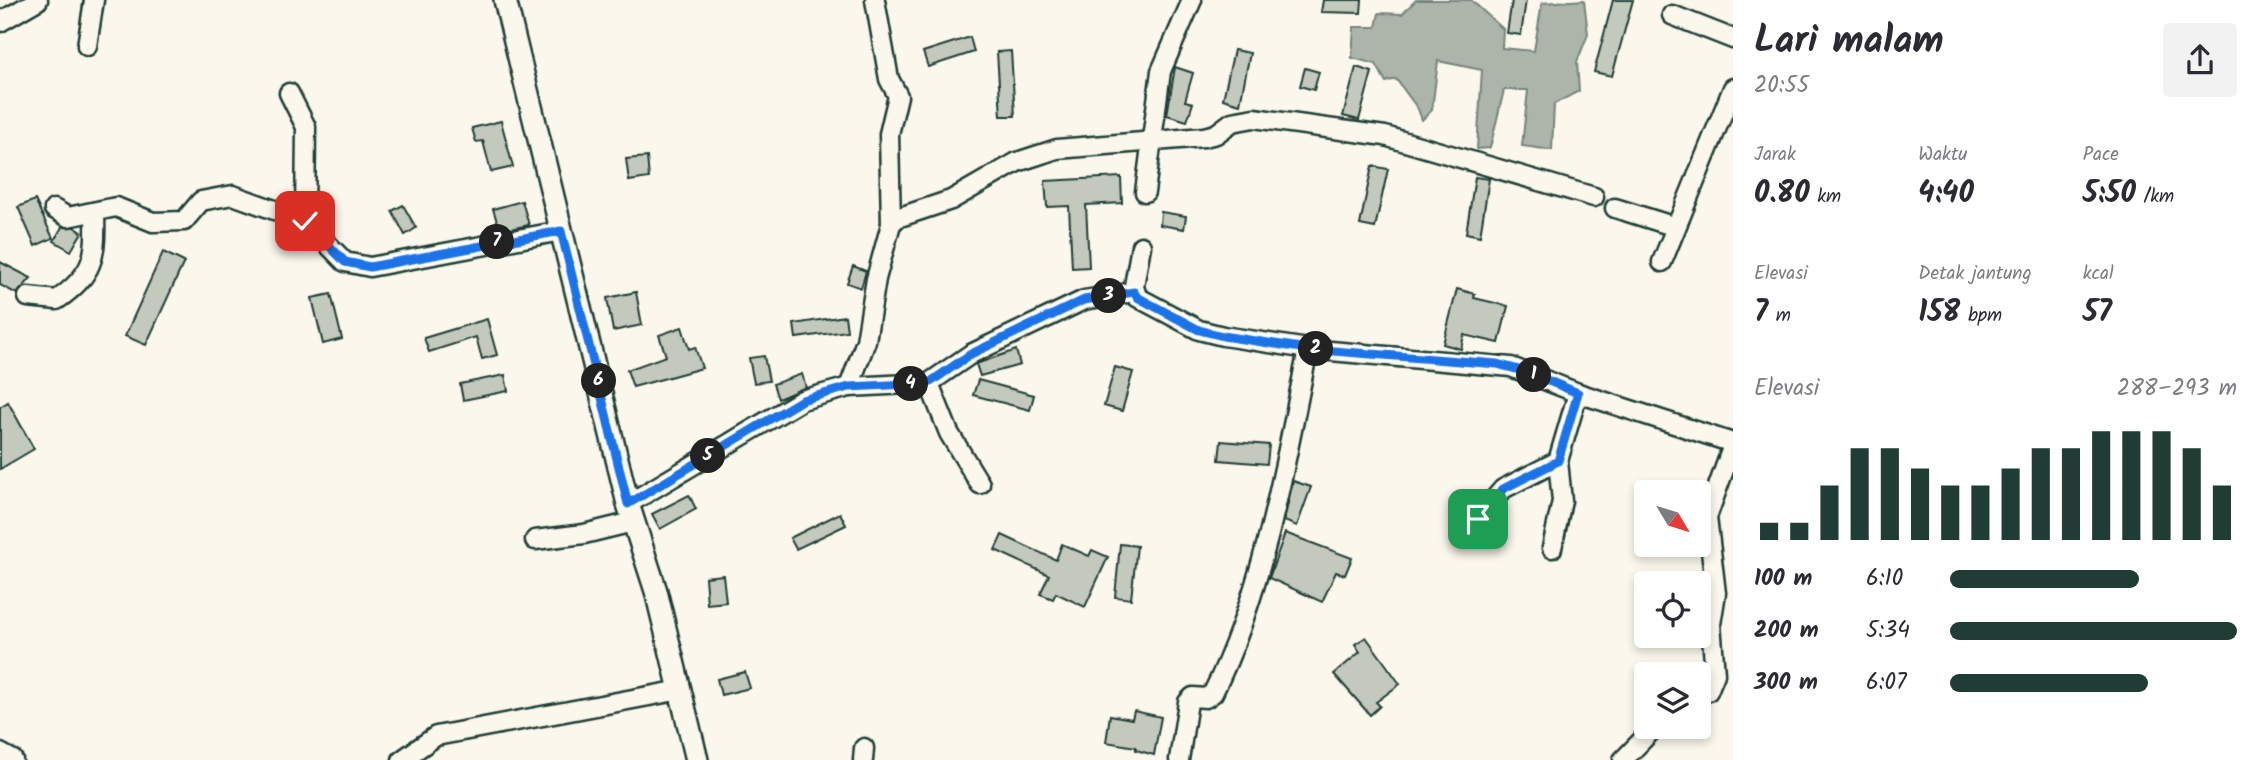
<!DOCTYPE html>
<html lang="id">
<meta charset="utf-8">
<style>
body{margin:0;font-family:Kalam,sans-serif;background:#f2f2f3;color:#2b2b33;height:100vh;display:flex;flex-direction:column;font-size:26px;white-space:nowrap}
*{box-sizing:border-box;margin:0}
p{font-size:23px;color:#7c7c81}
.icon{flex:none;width:38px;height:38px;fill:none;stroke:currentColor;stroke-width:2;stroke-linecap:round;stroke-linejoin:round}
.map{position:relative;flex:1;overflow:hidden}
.panel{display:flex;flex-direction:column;background:#fff;width:525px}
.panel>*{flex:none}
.needle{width:46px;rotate:128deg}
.fabs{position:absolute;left:1634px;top:480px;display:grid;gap:14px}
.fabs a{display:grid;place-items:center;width:77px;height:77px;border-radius:7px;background:#fff;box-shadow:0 4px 10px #0003;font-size:35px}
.pin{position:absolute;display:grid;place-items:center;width:60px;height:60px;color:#fff;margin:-30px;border-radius:14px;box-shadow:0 4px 10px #0006}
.km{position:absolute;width:35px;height:35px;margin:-18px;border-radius:50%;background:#222;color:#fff;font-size:19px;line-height:35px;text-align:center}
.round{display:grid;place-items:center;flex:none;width:74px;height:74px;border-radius:7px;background:#f2f2f3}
.head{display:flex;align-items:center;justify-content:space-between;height:119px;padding:0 21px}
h1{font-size:38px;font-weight:800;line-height:52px}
.figures{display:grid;grid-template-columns:repeat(3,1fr);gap:10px;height:119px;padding:7px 21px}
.figures div{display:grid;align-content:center}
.figures b{font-size:30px;font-weight:800}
.figures small{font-size:19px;font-weight:400}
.figures p{font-size:19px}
.chart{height:196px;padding:14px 21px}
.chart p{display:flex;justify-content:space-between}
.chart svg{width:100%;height:126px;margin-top:7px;stroke:#1f3d34;stroke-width:6}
ul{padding:0 21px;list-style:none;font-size:23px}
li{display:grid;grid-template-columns:112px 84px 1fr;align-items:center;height:52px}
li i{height:18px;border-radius:9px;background:#1f3d34}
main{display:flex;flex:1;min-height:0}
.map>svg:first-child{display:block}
.water{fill:#adb4aa;stroke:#74847b;stroke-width:2}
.building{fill:#c4c9be;stroke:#1f3d34;stroke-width:2}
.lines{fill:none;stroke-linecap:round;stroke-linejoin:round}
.minor-casing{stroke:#1f3d34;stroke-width:23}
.tertiary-casing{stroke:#1f3d34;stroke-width:26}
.minor{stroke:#fbf7ec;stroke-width:18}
.tertiary{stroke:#fbf7ec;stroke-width:21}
.route-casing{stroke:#fff;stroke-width:14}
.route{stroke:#1a73e8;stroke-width:9}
</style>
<main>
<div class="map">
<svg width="1733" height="760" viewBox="0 0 1733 760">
<rect width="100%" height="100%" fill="#fbf7ec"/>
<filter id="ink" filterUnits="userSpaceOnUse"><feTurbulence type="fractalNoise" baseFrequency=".0143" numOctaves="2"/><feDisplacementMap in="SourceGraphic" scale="14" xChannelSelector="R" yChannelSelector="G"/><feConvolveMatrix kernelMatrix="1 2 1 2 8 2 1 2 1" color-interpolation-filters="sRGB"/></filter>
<g filter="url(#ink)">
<polygon class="water" points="1416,0 1471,0 1503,29 1502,48 1534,51 1542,3 1584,0 1588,34 1577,62 1579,91 1554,104 1552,150 1522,146 1528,90 1504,90 1490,148 1477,149 1482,70 1438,61 1432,110 1422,120 1418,109 1396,79 1386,82 1376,64 1352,58 1354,27 1376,27 1379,13 1402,14"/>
<g class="building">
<polygon points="1323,0 1362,0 1361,13 1321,12"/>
<polygon points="1512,0 1526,0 1521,35 1507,33"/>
<polygon points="1613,0 1633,0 1612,76 1594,72"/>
<polygon points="970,37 974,52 928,67 923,52"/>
<polygon points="1234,50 1250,53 1240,104 1223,99"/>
<polygon points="1011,51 1015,116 1001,116 997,52"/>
<polygon points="1175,67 1193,73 1185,101 1193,103 1187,121 1167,115"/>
<polygon points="1356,67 1372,72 1359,120 1343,116"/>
<polygon points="1305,68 1319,72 1314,90 1300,86"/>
<polygon points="501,121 513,167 491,172 483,141 476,142 472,128"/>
<polygon points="647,157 649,178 629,181 626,159"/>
<polygon points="1372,166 1388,169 1375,228 1360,225"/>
<polygon points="1121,177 1122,203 1086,205 1089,267 1072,268 1069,206 1047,207 1045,181"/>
<polygon points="1475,177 1489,179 1480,236 1466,233"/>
<polygon points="35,200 53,238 35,246 18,207"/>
<polygon points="522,201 529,225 500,231 493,209"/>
<polygon points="403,205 416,228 405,235 392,211"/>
<polygon points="1161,212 1186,216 1184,229 1160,225"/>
<polygon points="62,227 74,227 82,232 71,251 54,241"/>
<polygon points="163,252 184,262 146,345 125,336"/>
<polygon points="0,262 31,278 17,294 0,285"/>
<polygon points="853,266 866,271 861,288 847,283"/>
<polygon points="1457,289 1475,294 1474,298 1508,306 1499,343 1464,335 1461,349 1443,344"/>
<polygon points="636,292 642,325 613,331 607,298"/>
<polygon points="331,294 342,339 323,344 312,298"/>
<polygon points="845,316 847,331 796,338 794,324"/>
<polygon points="487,319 497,355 482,359 476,337 429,352 424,338"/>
<polygon points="682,327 689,349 695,347 702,368 633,387 627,370 666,356 659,335"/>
<polygon points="1016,350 1020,365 980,376 976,364"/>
<polygon points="764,356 769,381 754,383 749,358"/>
<polygon points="1115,367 1133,372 1122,411 1104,406"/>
<polygon points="802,374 806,387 778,399 773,384"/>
<polygon points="505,375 508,391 463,400 460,384"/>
<polygon points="978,380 1034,395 1030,410 973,395"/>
<polygon points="8,402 34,449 0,469 0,407"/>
<polygon points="1221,441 1269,445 1267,464 1219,460"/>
<polygon points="1293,481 1311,487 1297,526 1284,521"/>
<polygon points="689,495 696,509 660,529 652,514"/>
<polygon points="840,513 846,525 796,549 790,538"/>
<polygon points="1285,533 1352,558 1345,575 1336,572 1322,602 1269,578"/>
<polygon points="1002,535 1056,560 1062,544 1089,556 1092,550 1108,557 1085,607 1056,593 1053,599 1040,594 1049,575 995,550"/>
<polygon points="1120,544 1137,546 1131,599 1115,597"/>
<polygon points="723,575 726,602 707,604 705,577"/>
<polygon points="1366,637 1400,684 1376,702 1380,706 1370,715 1334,674 1360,652 1355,644"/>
<polygon points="745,672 750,688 721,695 717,679"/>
<polygon points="1134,711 1161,717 1154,755 1136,750 1136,747 1106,742 1110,715 1132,719"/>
</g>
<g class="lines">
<g class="minor-casing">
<g id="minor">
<polyline points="875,0 889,79 898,96 889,134 891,224"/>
<polyline points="1672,15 1733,39"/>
<polyline points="0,22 38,0"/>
<polyline points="87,46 94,0"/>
<polyline points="289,93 306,127 305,221"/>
<polyline points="1145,192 1161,71 1192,0"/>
<polyline points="1615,208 1676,227"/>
<polyline points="54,209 68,217 116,207 153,222 184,221 201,201 233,195 305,221 345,262 370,267 561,231"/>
<polyline points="1141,246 1134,286 1137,297 1199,330 1223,336 1308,349 1511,367 1578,393 1733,443"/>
<polyline points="1662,262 1733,88"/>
<path d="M28,297l29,3c38,-27 39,-43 38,-88"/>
<polyline points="929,383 949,433 980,484"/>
<polyline points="849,387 866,341 876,279 891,224 897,218 951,200 1017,162 1057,149 1204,137 1216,134 1232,122 1254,118 1385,136 1594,197"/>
<polyline points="628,504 802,400 849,387 929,383 971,354 1084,300 1134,292"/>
<polyline points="1477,519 1503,489 1558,461 1578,393"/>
<polyline points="535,540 584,534 633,522"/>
<polyline points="1552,548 1562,501 1558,461"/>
<polyline points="1699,696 1708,691 1715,674 1711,624 1716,593 1707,517 1733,445"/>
<polyline points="0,753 13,760"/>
<polyline points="402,760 436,736 681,690"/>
<polyline points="863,760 864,748"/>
<path d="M1179,760l9,-58 5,-5 13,1 7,-5c51,-102 73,-233 95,-344"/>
<polyline points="1623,760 1656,726"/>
</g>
</g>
<g class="tertiary-casing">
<polyline id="tertiary" points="505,0 628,504 656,591 697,760"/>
</g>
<use href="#minor" class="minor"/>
<use href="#tertiary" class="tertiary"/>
</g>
</g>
<g class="lines" filter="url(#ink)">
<g class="route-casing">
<polyline id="route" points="305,221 345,262 370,267 561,231 628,504 802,400 849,387 929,383 971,354 1084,300 1134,292 1137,297 1199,330 1223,336 1308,349 1497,364 1527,372 1578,393 1558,461 1503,489 1478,519"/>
</g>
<use href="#route" class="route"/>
</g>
</svg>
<div class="fabs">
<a><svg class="needle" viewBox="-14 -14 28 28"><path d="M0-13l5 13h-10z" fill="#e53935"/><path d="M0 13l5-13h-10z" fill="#7c7c81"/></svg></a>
<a><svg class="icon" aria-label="locate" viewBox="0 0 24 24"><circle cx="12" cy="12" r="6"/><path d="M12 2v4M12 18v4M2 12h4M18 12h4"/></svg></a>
<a><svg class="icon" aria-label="layers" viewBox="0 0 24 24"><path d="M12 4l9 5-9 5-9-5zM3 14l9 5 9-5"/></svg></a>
</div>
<div class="pin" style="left:1478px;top:519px;background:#1e9e55"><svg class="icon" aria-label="arrive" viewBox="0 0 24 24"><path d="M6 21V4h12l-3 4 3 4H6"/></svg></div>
<div class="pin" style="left:305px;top:221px;background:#d93025"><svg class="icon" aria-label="check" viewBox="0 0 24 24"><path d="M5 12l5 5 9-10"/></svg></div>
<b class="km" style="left:1534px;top:375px">1</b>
<b class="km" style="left:1316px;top:349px">2</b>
<b class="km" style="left:1109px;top:296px">3</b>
<b class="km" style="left:911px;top:384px">4</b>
<b class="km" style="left:708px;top:456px">5</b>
<b class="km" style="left:599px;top:381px">6</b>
<b class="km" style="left:497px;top:242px">7</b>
</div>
<section class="panel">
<div class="head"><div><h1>Lari malam</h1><p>20:55</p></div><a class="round"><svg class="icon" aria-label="share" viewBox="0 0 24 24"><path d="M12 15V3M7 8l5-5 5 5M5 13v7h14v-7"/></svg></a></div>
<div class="figures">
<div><p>Jarak</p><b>0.80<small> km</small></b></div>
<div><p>Waktu</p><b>4:40</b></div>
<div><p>Pace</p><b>5:50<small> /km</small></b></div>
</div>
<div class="figures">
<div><p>Elevasi</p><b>7<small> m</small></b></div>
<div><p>Detak jantung</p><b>158<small> bpm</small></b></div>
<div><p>kcal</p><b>57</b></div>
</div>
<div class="chart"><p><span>Elevasi</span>288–293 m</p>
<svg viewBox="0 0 160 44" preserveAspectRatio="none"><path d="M5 44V38M15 44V38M25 44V25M35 44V12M45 44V12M55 44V19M65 44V25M75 44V25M85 44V19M95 44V12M105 44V12M115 44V6M125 44V6M135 44V6M145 44V12M155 44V25"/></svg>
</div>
<ul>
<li><b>100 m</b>6:10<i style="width:66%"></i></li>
<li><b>200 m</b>5:34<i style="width:100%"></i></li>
<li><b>300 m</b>6:07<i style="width:69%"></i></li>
</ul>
</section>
</main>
